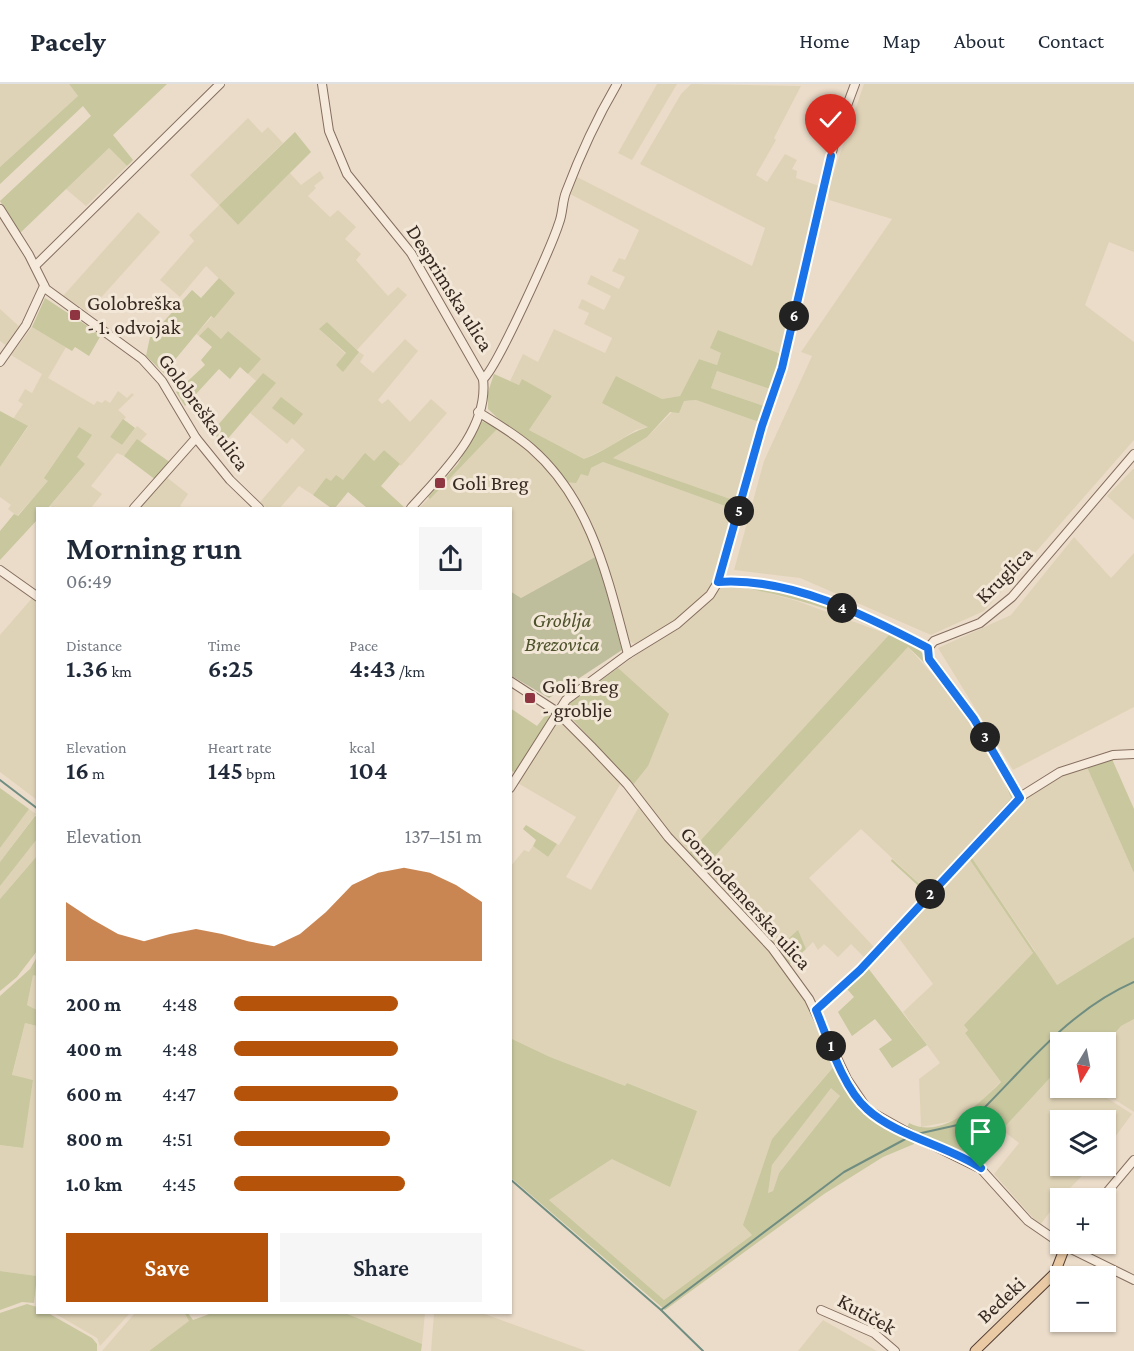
<!DOCTYPE html>
<meta charset="utf-8">
<style>
body{margin:0;font-family:"Crimson Pro",serif;background:#f6f6f7;color:#1f2937;height:100vh;display:flex;flex-direction:column;font-size:22px;white-space:nowrap}
*{box-sizing:border-box;margin:0}
p{font-size:20px;color:#747a83}
.icon{flex:none;width:33px;height:33px;fill:none;stroke:currentColor;stroke-width:2;stroke-linecap:round;stroke-linejoin:round}
.map{position:relative;flex:1;overflow:hidden}
.side{position:absolute;left:36px;top:423px;width:476px;height:807px;display:flex;flex-direction:column;background:#fff;border-radius:0px;box-shadow:0 2px 4px #0004}
.side>*{flex:none}
.needle{width:39px;rotate:190deg}
.fabs{position:absolute;left:1050px;top:948px;display:grid;gap:12px}
.fabs a{display:grid;place-items:center;width:66px;height:66px;border-radius:0px;background:#fff;box-shadow:0 2px 4px #0004;font-size:30px}
.pin{position:absolute;display:grid;place-items:center;width:51px;height:51px;color:#fff;margin:-62px -26px;border-radius:50% 50% 50% 0;rotate:-45deg;box-shadow:0 0 6px #0007}
.pin .icon{rotate:45deg}
.km{position:absolute;width:30px;height:30px;margin:-15px;border-radius:50%;background:#222;color:#fff;font-size:16px;line-height:30px;text-align:center}
.round{display:grid;place-items:center;flex:none;width:63px;height:63px;border-radius:0px;background:#f6f6f7}
.summary{display:flex;align-items:center;justify-content:space-between;height:102px;padding:0 30px}
h1{font-size:33px;font-weight:600;line-height:45px}
.stats{display:grid;grid-template-columns:repeat(3,1fr);gap:9px;height:102px;padding:6px 30px}
.stats div{display:grid;align-content:center}
.stats b{font-size:26px;font-weight:600}
.stats small{font-size:16px;font-weight:400}
.stats p{font-size:16px}
.chart{height:168px;padding:12px 30px}
.chart p{display:flex;justify-content:space-between}
.chart svg{width:100%;height:108px;margin-top:6px;fill:#b45309;opacity:.7}
.button{display:flex;gap:12px;margin-top:auto;padding:12px 30px}
.button a{flex:1;height:69px;border-radius:0px;background:#b45309;color:#fff;font-size:24px;font-weight:600;line-height:69px;text-align:center}
.button a+a{background:#f6f6f7;color:#1f2937}
ul{padding:0 30px;list-style:none;font-size:20px}
li{display:grid;grid-template-columns:96px 72px 1fr;align-items:center;height:45px}
li i{height:15px;border-radius:8px;background:#b45309}
header{display:flex;align-items:center;gap:36px;box-sizing:border-box;height:84px;padding:0 30px;background:#fff;border-bottom:2px solid #e0e1e3}
header strong{font-size:28px}
nav{display:flex;gap:33px;margin-inline-start:auto;font-size:21px}
.map>svg:first-child{display:block}
.farmland{fill:#dfd3b7}
.green{fill:#c8c79e;fill-rule:evenodd}
.cemetery{fill:#bebd9c}
.lines{fill:none;stroke-linecap:round;stroke-linejoin:round}
.stream{stroke:#708d82;stroke-width:2}
.minor-casing{stroke:#856e5f;stroke-width:10}
.major-casing{stroke:#543d33;stroke-width:11}
.minor{stroke:#f6eadc;stroke-width:8}
.major{stroke:#e9caa5;stroke-width:9}
.route-casing{stroke:#fff;stroke-width:12}
.route{stroke:#1a73e8;stroke-width:8}
.poi-dot{fill:#8f3542;stroke:#f3e7d8;stroke-width:2}
.labels{text-anchor:middle;stroke-width:6;stroke-linejoin:round;paint-order:stroke}
.street-label{font-size:21px;fill:#372921;stroke:#f3e7d8}
.poi-label{font-size:21px;fill:#372921;stroke:#f3e7d8;text-anchor:start}
.park-label{font-size:21px;font-style:italic;fill:#4d522a;stroke:#f3e7d8}
</style>
<header>
<strong>Pacely</strong>
<nav><a>Home</a><a>Map</a><a>About</a><a>Contact</a></nav>
</header>
<div class="map">
<svg width="1134" height="1267" viewBox="0 0 1134 1267">
<rect width="100%" height="100%" fill="#ebdcc9"/>
<g class="farmland">
<polygon points="0,0 69,0 78,12 0,83"/>
<polygon points="657,0 677,0 632,76 618,69"/>
<polygon points="691,0 801,2 774,54 776,56 756,91 767,98 785,70 797,76 792,85 797,87 796,94 822,103 781,270 718,246 722,269 717,281 699,275 680,312 662,315 616,292 648,343 636,346 609,363 584,375 529,346 552,312 522,296 519,301 510,297 523,270 538,278 554,245 605,269 612,254 584,240 589,229 578,224 582,215 604,226 611,212 587,200 591,191 619,205 625,193 612,187 619,174 625,176 639,146 568,109 575,92 752,182 765,144 640,80 681,10"/>
<polygon points="864,0 1134,0 1134,168 1109,158 1085,221 1134,258 1134,356 984,527 931,551 800,494 734,486 764,377 812,272 801,268 892,135 829,116 828,105"/>
<polygon points="248,34 262,49 268,43 283,59 219,121 238,141 290,89 301,101 320,87 324,94 314,102 316,104 308,112 330,133 338,126 356,143 345,155 361,170 356,176 388,212 398,203 407,211 357,266 327,238 320,246 346,270 343,287 359,268 364,271 360,278 373,289 405,255 418,267 378,316 382,320 388,315 410,338 431,315 447,329 401,382 384,366 374,377 343,396 330,398 326,395 313,411 299,402 280,424 266,424 260,418 305,366 292,354 287,360 250,329 275,300 263,289 256,297 248,290 260,275 228,247 221,255 208,243 199,252 196,250 234,209 206,182 180,213 160,196 194,157 189,151 219,121 190,91"/>
<polygon points="109,64 127,82 86,122 66,105"/>
<polygon points="138,128 160,148 88,228 63,212"/>
<polygon points="0,225 21,244 8,263 0,257"/>
<polygon points="32,243 66,263 48,294 94,321 97,317 102,319 105,316 110,319 118,307 127,314 132,309 134,311 118,326 126,333 110,353 122,361 137,342 147,350 140,358 137,356 124,372 117,369 91,402 102,410 91,424 54,424 50,422 85,380 45,394 49,397 17,432 8,425 11,421 0,413 0,383 28,343 13,335 23,320 18,317 25,305 32,309 42,290 11,271"/>
<polygon points="717,287 770,305 764,322 711,304"/>
<polygon points="696,316 759,338 739,418 613,374 647,353 683,317"/>
<polygon points="498,344 530,367 554,393 580,432 597,472 521,514 510,507 510,424 419,424"/>
<polygon points="603,378 736,426 713,500 688,527 637,561 629,557 595,447 565,398"/>
<polygon points="1133,385 1134,385 1134,436 1107,412"/>
<polygon points="165,392 188,410 180,422 183,424 138,423"/>
<polygon points="1074,453 1111,494 1134,469 1134,623 1013,686 938,564 1011,531"/>
<polygon points="720,501 761,507 797,517 890,551 689,769 662,741 633,701 648,682 627,594 618,584 697,528"/>
<polygon points="33,513 38,516 37,716 0,688 0,551"/>
<polygon points="908,563 944,603 984,659 1011,714 927,807 861,745 809,794 875,864 865,874 851,860 838,873 824,860 818,866 813,858 806,865 798,847 777,865 704,784"/>
<polygon points="559,634 621,699 566,793 591,806 640,721 666,756 778,878 810,922 836,980 772,1055 752,1151 664,1216 549,1116 612,1075 697,1027 627,999 625,1003 550,973 510,954 510,783 524,766 529,768 533,762 548,773 557,760 559,761 576,733 516,698"/>
<polygon points="1086,681 1134,789 1134,853 1057,901 1033,870 965,949 1001,997 974,1025 963,1032 948,1038 921,1043 919,995 940,979 903,928 933,900 898,853 968,773 1033,869 1035,867 970,771 1022,715 1051,695"/>
<polygon points="29,725 36,730 0,778 0,764"/>
<polygon points="37,755 37,772 0,815 0,802"/>
<polygon points="33,890 37,892 37,926 27,921"/>
<polygon points="1134,935 1134,1028 1097,1004 1106,1004 1106,960 1121,942"/>
<polygon points="25,939 37,942 37,1192 0,1187 0,1061 22,1064 33,996 12,992"/>
<polygon points="1060,983 1060,1004 1091,1004 1132,1030 1106,1065 1106,1036 1060,1036 1060,1082 1092,1082 1060,1114 1041,1140 1033,1134 994,1090 1019,1059 1002,1046"/>
<polygon points="831,1003 840,1012 779,1089 773,1107 768,1109 772,1081"/>
<polygon points="54,1229 130,1229 100,1262 97,1254"/>
<polygon points="135,1229 184,1229 190,1237 149,1267 102,1267"/>
<polygon points="345,1229 425,1229 422,1260"/>
<polygon points="434,1229 482,1229 586,1267 431,1267"/>
<polygon points="823,1236 875,1266 877,1267 798,1267"/>
</g>
<g class="green">
<polygon points="69,0 167,0 113,51 133,76 127,82 109,64 20,149 0,117 91,32 83,22 0,100 0,83 78,12"/>
<polygon points="295,48 311,68 238,141 219,121"/>
<polygon points="219,194 235,209 214,234 211,232 164,289 146,272 150,253 192,206 201,214"/>
<polygon points="45,214 101,251 89,272 75,263 72,267 32,243"/>
<polygon points="327,238 359,268 343,288 336,281 346,269 319,245"/>
<polygon points="208,243 221,255 228,247 261,275 248,290 240,283 230,295 219,285 185,322 176,308 205,281 201,276 212,263 199,252"/>
<path d="M718,246l63,24 -11,35 -53,-18 -6,17 53,18 -5,16 -63,-22 -12,1 -5,12 -9,-1 -23,25 -34,21 126,44 -3,8 -133,-48 -12,6 -3,8 -7,-2 -5,9 -11,-1 -77,-73v-17l6,-18 25,11 3,-6 30,17 -23,34 55,29c23,-8 41,-25 64,-32l-46,-24 14,-27 46,23 18,-3 19,-37 18,6 4,-12 -11,-5z"/>
<polygon points="263,289 276,299 224,359 211,349"/>
<polygon points="281,313 303,330 294,341 272,324"/>
<polygon points="0,327 28,342 0,383"/>
<polygon points="123,335 135,344 122,361 110,353"/>
<polygon points="481,337 498,344 430,415 428,413 458,380"/>
<polygon points="79,343 92,351 77,373 85,380 48,424 38,424 37,436 0,476 0,447 14,430 18,432 48,397 44,394"/>
<polygon points="137,355 171,379 156,396 124,372"/>
<polygon points="384,366 400,380 381,402 405,424 367,424 348,408 335,424 331,424 313,411 326,394 331,397 336,391 343,396 365,369 374,377"/>
<path d="M740,498c58,13 121,28 171,61 12,8 18,20 27,31 27,37 61,80 77,123l-89,96 -35,-32 1,-2 35,32 84,-93c-21,-52 -61,-114 -103,-151l-204,221 -15,-15 200,-218c-48,-25 -105,-40 -159,-50z"/>
<polygon points="618,584 669,630 648,682 633,701 565,627 567,621"/>
<polygon points="510,624 537,642 548,628 552,630 516,689 510,686"/>
<polygon points="1112,675 1134,725 1134,789 1086,681"/>
<polygon points="0,704 29,725 0,764"/>
<polygon points="35,732 37,733 37,755 0,802 0,778"/>
<polygon points="526,741 557,760 548,773 533,762 536,756 523,745"/>
<path d="M970,771l87,130 77,-48v82l-13,7 -15,18 -46,-2v25l-58,63 -4,-3 -28,29 -63,-28 2,-5c33,18 72,-21 92,-41l-36,-49 3,-3 -4,-5 69,-72 -65,-96z"/>
<polygon points="37,772 37,867 17,893 0,907 0,815"/>
<polygon points="798,846 806,865 790,880 777,865"/>
<polygon points="37,873 37,892 33,891 27,921 37,926 37,942 25,939 12,991 33,996 23,1064 0,1061 0,912 30,885"/>
<polygon points="868,884 927,961 892,984 879,965 892,956 875,935 852,952 838,928 854,913 847,905"/>
<path d="M510,954l40,19 75,29 2,-3 70,28 -27,76 -58,-28 -63,41 115,100 88,-65 -9,-10 29,-86 64,-75c23,46 31,55 79,76l-1,4 -31,13 -59,37 -159,116 -155,-133zM831,1004l9,8 -61,77 -6,18 -5,2 4,-28z"/>
<polygon points="0,1187 37,1192 34,1219 22,1218 0,1226"/>
<polygon points="27,1220 37,1223 38,1228 48,1229 92,1254 97,1260 97,1267 0,1267 0,1229"/>
<polygon points="184,1228 188,1229 193,1236 215,1228 345,1229 422,1260 421,1267 149,1267 189,1237"/>
</g>
<polygon class="cemetery" points="597,472 622,566 549,614 510,591 510,507 521,514"/>
<g class="lines">
<g class="stream">
<polyline points="0,696 38,725"/>
<path d="M917,1050l45,-10 15,-9c50,-49 91,-104 157,-133"/>
<polyline points="510,1095 661,1226 703,1267"/>
<polyline points="661,1226 844,1088 911,1052"/>
</g>
<g class="minor-casing">
<g id="minor">
<path d="M322,0l7,47 18,43 64,79 72,126c6,51 -41,94 -72,129"/>
<polyline points="0,125 29,171 46,205 142,275 162,297 196,354 230,396 259,424"/>
<polyline points="35,182 220,0"/>
<polyline points="0,278 26,241 44,202"/>
<path d="M483,295c13,-9 69,-134 76,-156 4,-10 3,-21 7,-31 14,-37 31,-74 51,-108"/>
<path d="M478,328c18,11 37,22 53,36 61,53 77,132 97,206"/>
<polyline points="134,424 196,354"/>
<polyline points="0,486 38,513"/>
<path d="M718,498c74,-5 147,33 210,66"/>
<polyline points="510,597 556,627 591,662 627,700 668,753 772,864 809,915 847,995 868,1026 918,1054 981,1085 1028,1137 1060,1159"/>
<polyline points="510,704 566,616 628,570 677,540 710,511 718,498 762,342 782,284 836,51 855,0"/>
<polyline points="1020,713 974,635 929,575 928,564 934,557 980,539 1012,513 1134,370"/>
<polyline points="816,926 860,886 1020,713 1060,688 1113,671 1134,670"/>
<polyline points="1102,1114 1134,1076"/>
<polyline points="1061,1160 1134,1196"/>
<polyline points="821,1226 874,1249 895,1267"/>
</g>
</g>
<g class="major-casing">
<polyline id="major" points="975,1267 1055,1189 1065,1163"/>
</g>
<use href="#minor" class="minor"/>
<use href="#major" class="major"/>
</g>
<g class="lines">
<g class="route-casing">
<path id="route" d="M831,72l-49,212 -20,58 -44,156c73,-5 147,33 210,66l1,11 45,60 46,79 -160,172 -44,40c12,29 27,78 51,99 29,27 81,37 114,59"/>
</g>
<use href="#route" class="route"/>
</g>
<g class="poi-dot">
<rect x="69" y="225" width="12" height="12" rx="3"/>
<rect x="434" y="393" width="12" height="12" rx="3"/>
<rect x="524" y="608" width="12" height="12" rx="3"/>
</g>
<g class="labels">
<g class="street-label">
<text transform="translate(450 204) rotate(58)" y="7">Desprimska ulica</text>
<text transform="translate(204 328) rotate(54)" y="7">Golobreška ulica</text>
<text transform="translate(1004 491) rotate(-45)" y="7">Kruglica</text>
<text transform="translate(746 814) rotate(48)" y="7">Gornjodemerska ulica</text>
<text transform="translate(1001 1216) rotate(-43)" y="7">Bedeki</text>
<text transform="translate(867 1230) rotate(29)" y="7">Kutiček</text>
</g>
<g class="poi-label">
<text x="87" y="226">Golobreška<tspan x="87" dy="24">- 1. odvojak</tspan></text>
<text x="452" y="406">Goli Breg</text>
<text x="542" y="609">Goli Breg<tspan x="542" dy="24">- groblje</tspan></text>
</g>
<g class="park-label">
<text x="562" y="543">Groblja<tspan x="562" dy="24">Brezovica</tspan></text>
</g>
</g>
</svg>
<div class="fabs">
<a><svg class="needle" viewBox="-14 -14 28 28"><path d="M0-13l5 13h-10z" fill="#e53935"/><path d="M0 13l5-13h-10z" fill="#747a83"/></svg></a>
<a><svg class="icon" aria-label="layers" viewBox="0 0 24 24"><path d="M12 4l9 5-9 5-9-5zM3 14l9 5 9-5"/></svg></a>
<a>+</a>
<a>−</a>
</div>
<div class="pin" style="left:981px;top:1084px;background:#1e9e55"><svg class="icon" aria-label="arrive" viewBox="0 0 24 24"><path d="M6 21V4h12l-3 4 3 4H6"/></svg></div>
<div class="pin" style="left:831px;top:72px;background:#d93025"><svg class="icon" aria-label="check" viewBox="0 0 24 24"><path d="M5 12l5 5 9-10"/></svg></div>
<b class="km" style="left:831px;top:962px">1</b>
<b class="km" style="left:930px;top:810px">2</b>
<b class="km" style="left:985px;top:653px">3</b>
<b class="km" style="left:842px;top:524px">4</b>
<b class="km" style="left:739px;top:427px">5</b>
<b class="km" style="left:794px;top:232px">6</b>
<section class="side">
<div class="summary"><div><h1>Morning run</h1><p>06:49</p></div><a class="round"><svg class="icon" aria-label="share" viewBox="0 0 24 24"><path d="M12 15V3M7 8l5-5 5 5M5 13v7h14v-7"/></svg></a></div>
<div class="stats">
<div><p>Distance</p><b>1.36<small> km</small></b></div>
<div><p>Time</p><b>6:25</b></div>
<div><p>Pace</p><b>4:43<small> /km</small></b></div>
</div>
<div class="stats">
<div><p>Elevation</p><b>16<small> m</small></b></div>
<div><p>Heart rate</p><b>145<small> bpm</small></b></div>
<div><p>kcal</p><b>104</b></div>
</div>
<div class="chart"><p><span>Elevation</span>137–151 m</p>
<svg viewBox="0 0 160 44" preserveAspectRatio="none"><path d="M0 44V20L10 27L20 33L30 36L40 33L50 31L60 33L70 36L80 38L90 33L100 24L110 13L120 8L130 6L140 8L150 13L160 20V44z"/></svg>
</div>
<ul>
<li><b>200 m</b>4:48<i style="width:66%"></i></li>
<li><b>400 m</b>4:48<i style="width:66%"></i></li>
<li><b>600 m</b>4:47<i style="width:66%"></i></li>
<li><b>800 m</b>4:51<i style="width:63%"></i></li>
<li><b>1.0 km</b>4:45<i style="width:69%"></i></li>
</ul>
<div class="button"><a>Save</a><a>Share</a></div>
</section>
</div>
